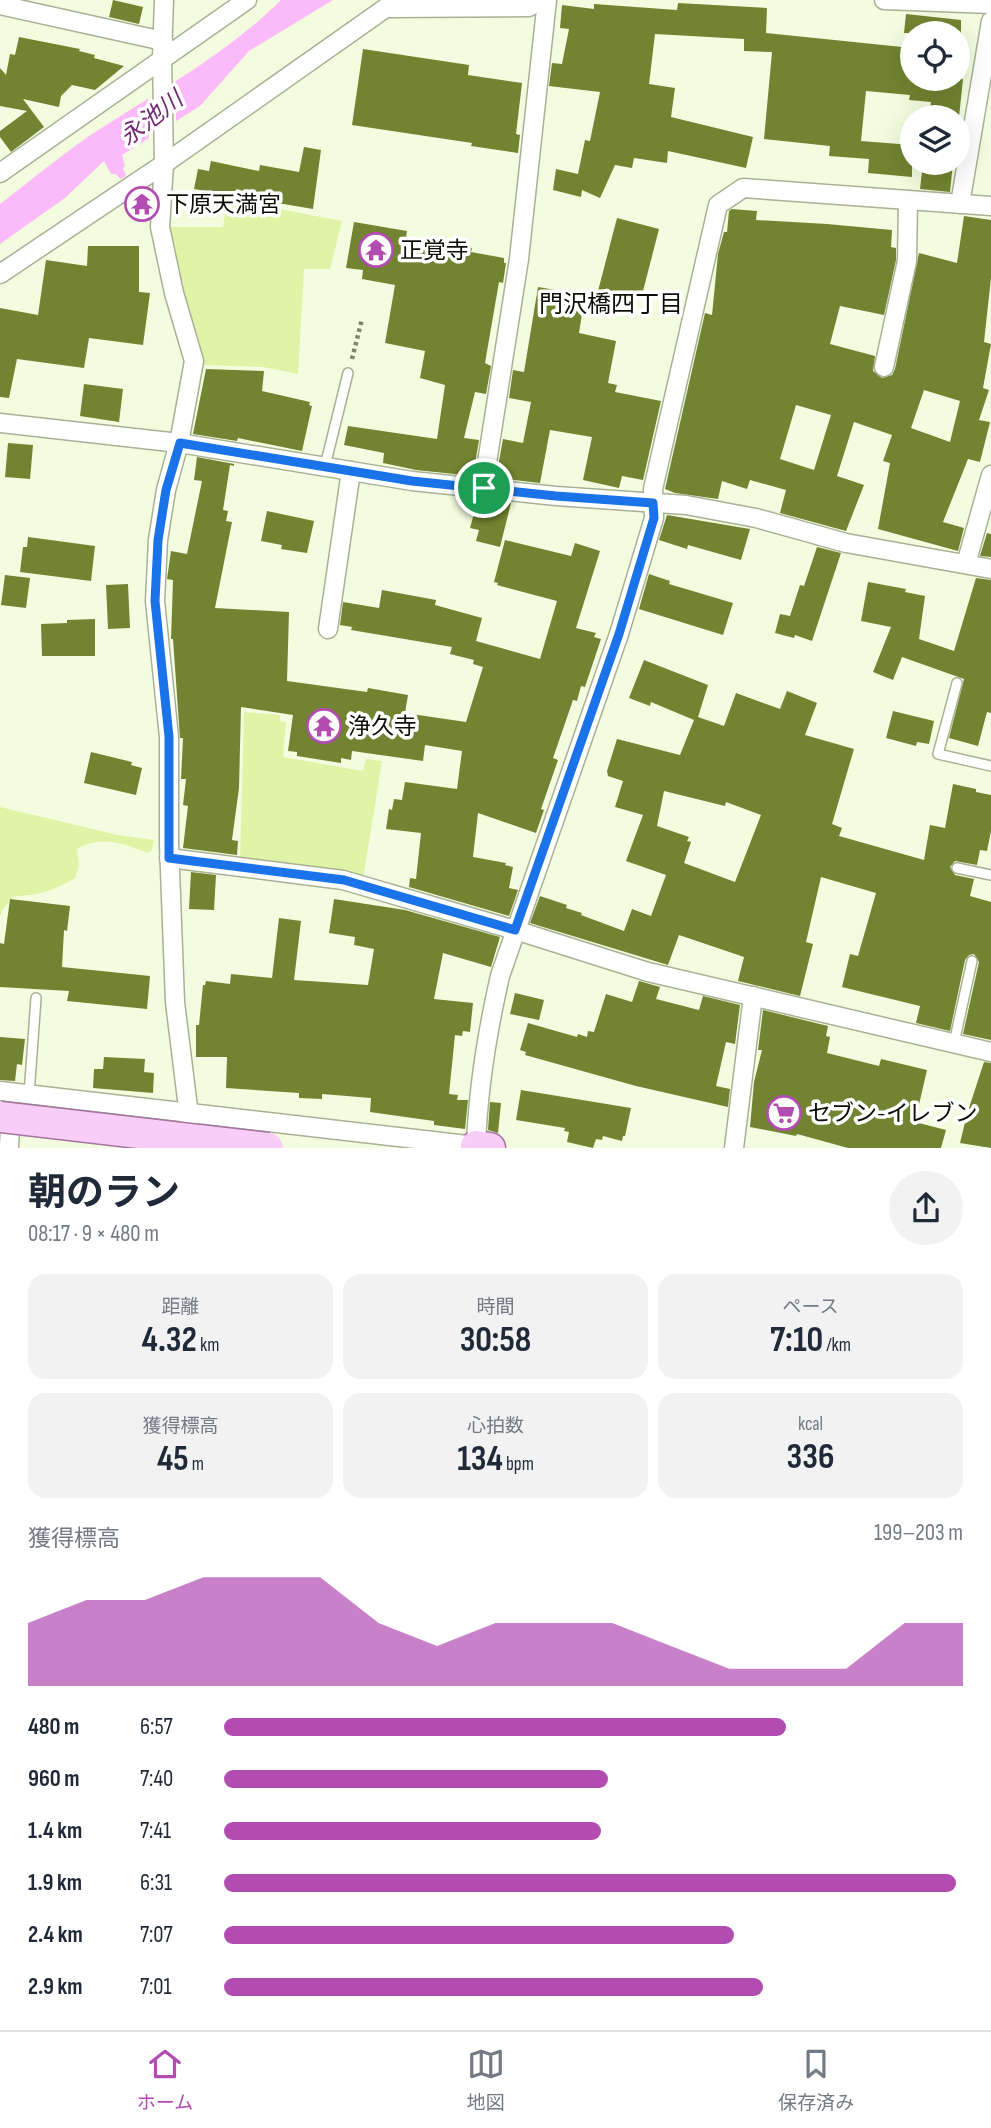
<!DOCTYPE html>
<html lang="ja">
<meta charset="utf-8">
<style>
body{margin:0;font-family:"Sofia Sans Condensed","Noto Sans JP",sans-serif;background:#f2f2f3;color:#1f2937;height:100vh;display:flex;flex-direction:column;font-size:26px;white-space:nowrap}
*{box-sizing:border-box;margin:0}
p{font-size:23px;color:#747a83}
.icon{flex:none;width:38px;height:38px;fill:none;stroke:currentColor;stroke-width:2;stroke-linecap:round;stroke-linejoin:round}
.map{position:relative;height:1148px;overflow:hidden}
.sheet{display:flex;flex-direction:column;background:#fff;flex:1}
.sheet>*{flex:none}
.fabs{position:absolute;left:900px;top:21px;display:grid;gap:14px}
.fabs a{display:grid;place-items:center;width:70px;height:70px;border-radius:50%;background:#fff;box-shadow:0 7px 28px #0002;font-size:35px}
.pin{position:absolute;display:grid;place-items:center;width:60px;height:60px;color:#fff;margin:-30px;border:4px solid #fff;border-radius:50%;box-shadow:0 2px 7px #0007}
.round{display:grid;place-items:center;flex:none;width:74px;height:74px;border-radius:37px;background:#f2f2f3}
.overview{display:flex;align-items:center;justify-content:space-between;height:119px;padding:0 28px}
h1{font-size:38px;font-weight:700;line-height:52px}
.metrics{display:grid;grid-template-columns:repeat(3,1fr);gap:10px;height:119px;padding:7px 28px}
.metrics div{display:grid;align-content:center;border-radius:18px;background:#f2f2f3;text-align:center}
.metrics b{font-size:35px;font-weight:700}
.metrics small{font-size:19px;font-weight:400}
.metrics p{font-size:19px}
.chart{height:196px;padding:14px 28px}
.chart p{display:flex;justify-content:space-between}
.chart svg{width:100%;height:126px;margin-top:7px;fill:#b24cb1;opacity:.7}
ul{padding:0 28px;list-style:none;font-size:23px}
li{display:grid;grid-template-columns:112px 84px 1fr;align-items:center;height:52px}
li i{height:18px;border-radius:9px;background:#b24cb1}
.tabs{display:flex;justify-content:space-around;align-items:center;height:98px;border-top:2px solid #e0e1e3;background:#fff;font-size:19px;color:#747a83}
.tabs a{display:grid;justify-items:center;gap:4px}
.tabs .on{color:#b24cb1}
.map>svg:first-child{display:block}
.green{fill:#e0f4a8}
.water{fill:#fbbaf9}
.pier{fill:#f4fcdf}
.building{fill:#728431;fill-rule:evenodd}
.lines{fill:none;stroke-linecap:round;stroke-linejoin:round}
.service-casing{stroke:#a9b195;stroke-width:12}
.minor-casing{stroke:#a9b195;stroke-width:21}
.primary-casing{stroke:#a3759f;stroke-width:33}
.path{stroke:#7f8471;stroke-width:4.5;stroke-dasharray:3.5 3.5;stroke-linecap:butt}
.service{stroke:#fff;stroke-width:9}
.minor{stroke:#fff;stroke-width:18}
.primary{stroke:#f8cdf7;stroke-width:30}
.primary-bridge-casing{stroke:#a3759f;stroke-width:33;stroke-linecap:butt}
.primary-bridge{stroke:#f8cdf7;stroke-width:30}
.route-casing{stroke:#fff;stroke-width:14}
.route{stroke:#1a73e8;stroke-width:9}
.labels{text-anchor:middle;stroke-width:7;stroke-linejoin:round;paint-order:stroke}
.poi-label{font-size:23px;fill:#0d0f06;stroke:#fff;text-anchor:start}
.water-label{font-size:24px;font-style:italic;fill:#732973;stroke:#fff}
.neighbourhood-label{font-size:24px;fill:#0d0f06;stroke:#fff}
</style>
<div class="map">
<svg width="991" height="1148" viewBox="0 0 991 1148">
<rect width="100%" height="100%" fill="#f4fcdf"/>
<g class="green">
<polygon points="227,199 342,221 330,269 304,269 298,374 263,367 201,365 200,345 174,261 168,227 223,227"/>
<polygon points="244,712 280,715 280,721 286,722 283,757 363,771 366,759 382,761 363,879 240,861"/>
<path d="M0,807l118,28 36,5 -2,10 -5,3c-24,-10 -46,-18 -70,-4l2,17 -4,12c-20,12 -37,18 -61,18l-11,13 -3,8z"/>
</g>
<path class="water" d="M281,0h52l-84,51 -49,55 -78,49 3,11 -2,2 3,8 -6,3 -4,-5h-5l-7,-13 -39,37 -65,46v-40c34,-26 67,-54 103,-77 61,-39 127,-76 178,-127z"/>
<polygon class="pier" points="176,76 176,125 149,142 148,95"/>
<g class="building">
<polygon points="113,0 143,7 139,24 109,17"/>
<polygon points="678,3 767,8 766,33 912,48 912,79 963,79 959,117 929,117 931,102 909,100 910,95 866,91 861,141 912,145 912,177 868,173 869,159 829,156 830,146 764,139 772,52 744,51 744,39 655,34 649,84 675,88 671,117 753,137 746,168 668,151 667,163 634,158 632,168 615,165 600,198 582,190 581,197 553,190 556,169 578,174 585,140 590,141 600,92 549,86 552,63 562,64 569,29 560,28 562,5 594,9 594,4 677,10"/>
<polygon points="906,14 961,20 961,33 904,33"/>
<polygon points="19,37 80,49 79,51 95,55 94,58 124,66 95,90 72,85 61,96 59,107 23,99 44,127 11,152 0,137 0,131 27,111 0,106 0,68 6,75 10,54 15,55"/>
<polygon points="363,49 469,65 468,75 522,83 516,134 520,135 518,153 471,146 472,143 352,125"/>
<polygon points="304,147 321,150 313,209 194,189 198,169 209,171 211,161 259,171 260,165 299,172"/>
<polygon points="923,163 953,163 950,192 920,189"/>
<path d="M732,209l25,2 -1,9 71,4 65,6 -1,17 5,1v12l-12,55 -44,-9 -10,38 45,12 -2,15 9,7 10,-3 3,-6 24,-116 38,10 7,-47 27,4v58l-7,64 7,2 -8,44 6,2 -10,30 11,2 -10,40 -12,-3 -25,63 21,6 -6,23 -80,-22 12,-66 -7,-2 9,-26 -38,-13 -17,54 27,9 -18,46 -66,-18 6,-23 -36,-10 -3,9 -25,-8 -4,18 -43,-6 -10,-4 40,-176 7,2 6,-61 6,-22h3l2,-21zM924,390l36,11 -10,41 -39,-14zM796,405l35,10 -17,55 -34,-11z"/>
<polygon points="617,218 659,229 641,299 598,291"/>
<polygon points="354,222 407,231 406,237 472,248 471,252 504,258 504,263 506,263 503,283 499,282 485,363 491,366 486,394 475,392 464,438 479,440 473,476 416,470 383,463 384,453 344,445 348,426 437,439 445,385 420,378 425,351 385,343 395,285 362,279 363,270 346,268"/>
<polygon points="88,246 139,246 139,292 150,293 143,345 89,338 84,368 17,359 9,398 0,397 0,308 38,315 46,260 87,266"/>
<polygon points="538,287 585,295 579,333 616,341 608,383 617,385 615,392 661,401 643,480 622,476 619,488 583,480 592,437 550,430 540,483 496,478 503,439 523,443 531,402 509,398 513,370 524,372"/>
<polygon points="206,369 264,371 262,391 310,402 309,405 312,406 302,451 238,438 237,441 193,434"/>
<polygon points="84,384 123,389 119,422 80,416"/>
<polygon points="8,443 33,445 30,479 5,477"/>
<polygon points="197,457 234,464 234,466 230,465 223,510 228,511 226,521 232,522 215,608 289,612 287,681 367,692 368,688 408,695 405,713 466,722 483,667 473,664 474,660 450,654 452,647 351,630 352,627 340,625 343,602 379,608 382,590 436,600 435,605 482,618 476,641 540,659 557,601 497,585 498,583 494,582 505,540 571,556 575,543 600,551 576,628 596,633 594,637 601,639 585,687 581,686 577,701 573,700 553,758 558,760 541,809 544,810 536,833 478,813 473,857 506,863 505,865 513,867 509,888 518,890 509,916 409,887 410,878 416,879 421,833 386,829 389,809 392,810 394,799 402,800 405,782 457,789 462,751 425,745 423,761 352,751 351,760 341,758 341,763 297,756 297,752 288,751 293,715 241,707 239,788 232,840 238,841 237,855 183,848 188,806 183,805 186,779 181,779 183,738 180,738 173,639 171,639 173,580 167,579 171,551 187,554 202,481 194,480"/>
<polygon points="478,499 511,503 500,547 476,541 479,530 470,528"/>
<polygon points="267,511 314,521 307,553 281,549 282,545 261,541"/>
<polygon points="667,515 750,529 741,560 688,545 687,549 659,540"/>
<polygon points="987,533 991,534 991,557 980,556"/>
<polygon points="28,537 95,546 91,581 20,572 23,547 27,547"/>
<polygon points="817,547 841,553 812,641 795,635 794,638 775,633 780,614 790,616 800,585 804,586"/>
<polygon points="649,574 670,581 669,584 733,603 723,635 639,609"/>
<polygon points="5,575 30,578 26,608 1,605"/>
<polygon points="976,578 991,580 991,713 987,712 978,746 949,738 964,679 902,657 893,680 873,672 891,627 861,621 868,582 906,589 905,592 925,596 919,639 954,651"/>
<polygon points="128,584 130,628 108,629 106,585"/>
<polygon points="95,619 95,656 42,656 41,624 67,623 67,620"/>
<path d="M644,660l64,25 -10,32 26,9 12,-33 44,16 7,-18 30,12 -12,32 49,14 -22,75 10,4 -3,8 85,24 6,-35 15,3 8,-44 23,5v3l15,3v36l-4,20 -7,-1 -3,15 -22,-4 -5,6 5,8 19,4 -4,17 21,6v138l-28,-6 16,-72 -5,-8 -5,1 -4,5 -15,71 -34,-8 4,-17 -78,-19 8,-33 8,2 18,-63 -55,-16 -15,65 7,2 -13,52 -62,-15 6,-24 -65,-22 -11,30 -138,-42 10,-27 27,9 -1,3 16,5 -1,2 43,16 8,-22 19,7 15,-41 -40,-14 17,-46 -28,-8 8,-26 -15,-5 -1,-5 10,-32 63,16 14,-35 -43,-18 -1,4 -21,-8zM664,791l61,15 1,-4 35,13 -26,67 -51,-19 7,-21 -4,-1 2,-4 -32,-11z"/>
<polygon points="893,711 934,721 929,744 917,742 916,746 886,738"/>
<polygon points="91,752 132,762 131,765 142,768 136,795 84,783"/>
<polygon points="191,872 216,875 214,910 189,909"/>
<polygon points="10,899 70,906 67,931 64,930 62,967 150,976 147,1009 67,1001 69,991 0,987 0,943 4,944"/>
<polygon points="334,899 405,910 500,937 491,967 443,953 434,999 473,1003 470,1032 463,1031 462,1036 455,1035 449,1094 458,1095 457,1100 468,1100 465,1129 434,1125 434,1121 370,1112 371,1098 322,1094 322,1099 299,1098 299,1093 226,1088 227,1057 196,1057 196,1025 199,1025 203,985 205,985 206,981 230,984 231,974 272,978 279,918 301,921 294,980 368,985 374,949 354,945 355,937 329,933"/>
<polygon points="639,981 660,987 656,999 699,1010 703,996 740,1005 735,1044 726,1042 716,1086 730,1089 728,1107 636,1086 525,1055 526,1052 520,1050 528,1023 577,1037 578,1034 587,1037 588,1031 594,1032 606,994 632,1002"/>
<polygon points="515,993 544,1000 539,1020 510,1014"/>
<polygon points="763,1010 828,1026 826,1036 830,1037 827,1053 879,1066 881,1059 927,1070 915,1122 946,1130 941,1148 848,1148 797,1134 796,1136 750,1127 754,1082 762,1050 758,1050"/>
<polygon points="0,1037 25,1039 22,1065 17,1064 15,1081 0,1080"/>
<polygon points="104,1057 145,1059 144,1072 154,1073 153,1093 93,1088 94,1069 103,1069"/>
<polygon points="984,1062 991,1063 991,1148 960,1143 967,1114"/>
<polygon points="521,1090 631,1108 625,1136 623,1136 622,1141 603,1136 602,1140 596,1139 593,1148 567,1142 569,1132 564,1131 565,1128 516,1120"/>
<polygon points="490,1102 501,1103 498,1133 488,1130"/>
</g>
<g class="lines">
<g class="service-casing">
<g id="service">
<polyline points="325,466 348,373"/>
<polyline points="957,683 938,754 991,766"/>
<polyline points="957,868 991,875"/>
<polyline points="954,1043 972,961"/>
<polyline points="29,1095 36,998"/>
</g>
</g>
<g class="minor-casing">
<g id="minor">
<polyline points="164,0 162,57 164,164 160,227 174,293 194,361 179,443 166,490 158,540 155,601 169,737 169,844 175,1002 190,1124"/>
<polyline points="884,0 991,4"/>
<polyline points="0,5 163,41"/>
<polyline points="386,8 529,7 540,0"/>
<polyline points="0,173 247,0"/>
<polyline points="960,204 991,21"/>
<polyline points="0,274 164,164 397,0"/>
<polyline points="884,367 907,261 908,201"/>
<polyline points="0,423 179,443 412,481 556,496 686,505 756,518 846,543 991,569"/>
<polyline points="483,488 519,259 547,0"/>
<polyline points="966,564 991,475"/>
<polyline points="328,629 351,471"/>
<polyline points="169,858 343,880 515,930 648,972 991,1052"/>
<path d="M0,1091l476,55c2,-58 11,-113 24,-170l119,-342 35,-116 -1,-29 65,-284 25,-17 248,18"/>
<polyline points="9,1146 11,1112"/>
<polyline points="734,1148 753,996"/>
</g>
</g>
<g class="primary-casing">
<polyline id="primary" points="476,1146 490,1148"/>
</g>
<polyline class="path" points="352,359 362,319"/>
<use href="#service" class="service"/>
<use href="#minor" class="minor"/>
<use href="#primary" class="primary"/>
<g class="primary-bridge-casing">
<polyline id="primary-bridge" points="0,1117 268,1148"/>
</g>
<use href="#primary-bridge" class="primary-bridge"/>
</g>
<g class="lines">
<g class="route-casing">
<polygon id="route" points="180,443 412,481 556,496 653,503 654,518 619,634 515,930 344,880 169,858 169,737 155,601 158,540 166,490"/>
</g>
<use href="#route" class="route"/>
</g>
<defs>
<g id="temple-ring" transform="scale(1.75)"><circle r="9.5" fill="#fff" stroke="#b24cb1" stroke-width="1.5"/><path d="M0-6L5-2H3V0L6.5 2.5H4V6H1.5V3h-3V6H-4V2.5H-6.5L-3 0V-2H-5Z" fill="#b24cb1"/></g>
<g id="supermarket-ring" transform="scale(1.75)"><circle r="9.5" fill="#fff" stroke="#b24cb1" stroke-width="1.5"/><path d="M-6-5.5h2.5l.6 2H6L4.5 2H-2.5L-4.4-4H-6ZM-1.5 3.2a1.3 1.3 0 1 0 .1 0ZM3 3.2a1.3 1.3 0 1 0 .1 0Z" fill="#b24cb1"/></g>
</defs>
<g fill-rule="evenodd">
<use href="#temple-ring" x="142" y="204"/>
<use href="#temple-ring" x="376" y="250"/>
<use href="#temple-ring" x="324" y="726"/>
<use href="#supermarket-ring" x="784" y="1113"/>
</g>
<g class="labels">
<g class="poi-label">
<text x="166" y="212">下原天満宮</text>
<text x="400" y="258">正覚寺</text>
<text x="348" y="734">浄久寺</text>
<text x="808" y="1121">セブン-イレブン</text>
</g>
<g class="water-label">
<text transform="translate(151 118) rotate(-38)" y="8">永池川</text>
</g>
<g class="neighbourhood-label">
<text x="611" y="312">門沢橋四丁目</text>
</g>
</g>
</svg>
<div class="fabs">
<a><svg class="icon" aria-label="locate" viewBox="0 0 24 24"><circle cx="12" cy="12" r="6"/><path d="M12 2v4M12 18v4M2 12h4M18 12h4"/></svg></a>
<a><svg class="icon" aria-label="layers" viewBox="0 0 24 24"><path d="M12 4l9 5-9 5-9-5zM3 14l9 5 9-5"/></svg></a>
</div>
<div class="pin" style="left:484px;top:488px;background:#1e9e55"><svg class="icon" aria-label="arrive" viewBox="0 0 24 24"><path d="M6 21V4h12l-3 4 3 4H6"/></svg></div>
</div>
<section class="sheet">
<div class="overview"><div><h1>朝のラン</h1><p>08:17 · 9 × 480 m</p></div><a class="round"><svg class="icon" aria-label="share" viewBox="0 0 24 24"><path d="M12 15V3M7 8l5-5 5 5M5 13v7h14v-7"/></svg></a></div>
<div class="metrics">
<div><p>距離</p><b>4.32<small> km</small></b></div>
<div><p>時間</p><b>30:58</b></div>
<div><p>ペース</p><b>7:10<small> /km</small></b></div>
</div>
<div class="metrics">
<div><p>獲得標高</p><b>45<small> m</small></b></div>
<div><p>心拍数</p><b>134<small> bpm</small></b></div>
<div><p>kcal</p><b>336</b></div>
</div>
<div class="chart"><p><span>獲得標高</span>199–203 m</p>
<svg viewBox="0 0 160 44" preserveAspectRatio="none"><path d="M0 44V22L10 14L20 14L30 6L40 6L50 6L60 22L70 30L80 22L90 22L100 22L110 30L120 38L130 38L140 38L150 22L160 22V44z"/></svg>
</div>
<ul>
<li><b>480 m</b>6:57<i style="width:76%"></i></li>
<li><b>960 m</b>7:40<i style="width:52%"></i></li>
<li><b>1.4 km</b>7:41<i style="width:51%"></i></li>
<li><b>1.9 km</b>6:31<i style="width:99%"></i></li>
<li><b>2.4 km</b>7:07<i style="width:69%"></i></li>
<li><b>2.9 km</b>7:01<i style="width:73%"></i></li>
</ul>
</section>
<nav class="tabs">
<a class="on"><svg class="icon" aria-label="home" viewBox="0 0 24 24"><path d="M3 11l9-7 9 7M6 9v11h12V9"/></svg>ホーム</a>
<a><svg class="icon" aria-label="map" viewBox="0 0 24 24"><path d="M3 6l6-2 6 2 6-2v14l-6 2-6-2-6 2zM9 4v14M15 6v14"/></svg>地図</a>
<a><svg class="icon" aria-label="saved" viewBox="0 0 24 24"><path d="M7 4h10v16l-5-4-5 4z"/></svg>保存済み</a>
</nav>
